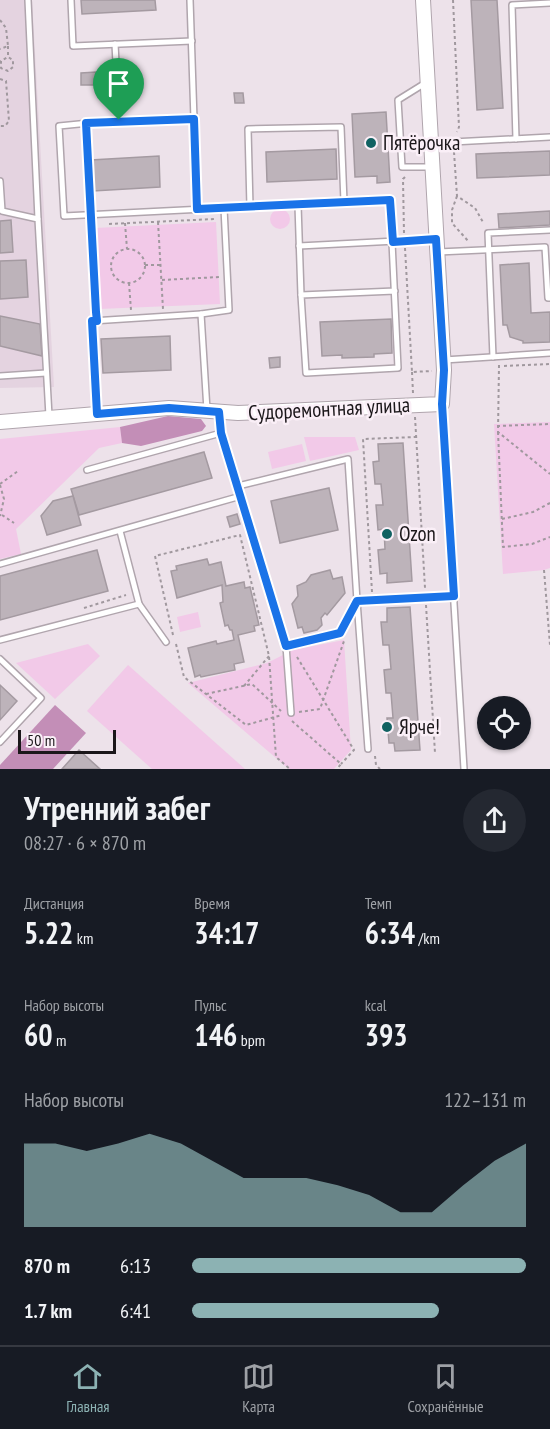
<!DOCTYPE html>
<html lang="ru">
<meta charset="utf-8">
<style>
body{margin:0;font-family:"PT Sans Narrow",sans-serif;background:#242831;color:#f1f3f6;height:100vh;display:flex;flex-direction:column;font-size:22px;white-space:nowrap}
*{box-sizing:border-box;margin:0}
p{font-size:20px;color:#9ea1a6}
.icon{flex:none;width:33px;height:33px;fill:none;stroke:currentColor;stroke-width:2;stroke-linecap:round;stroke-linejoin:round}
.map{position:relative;height:769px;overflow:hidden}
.drawer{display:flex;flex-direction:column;background:#171b24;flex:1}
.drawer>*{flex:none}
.tools{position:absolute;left:477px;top:696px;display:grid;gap:12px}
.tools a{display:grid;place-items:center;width:54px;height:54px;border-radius:50%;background:#171b24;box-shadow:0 2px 4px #0004;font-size:30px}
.scale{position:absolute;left:18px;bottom:15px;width:98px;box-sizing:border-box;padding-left:6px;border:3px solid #1b171a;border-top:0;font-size:16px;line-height:21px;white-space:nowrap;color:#1b171a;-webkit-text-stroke:4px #faeff7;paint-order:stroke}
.pin{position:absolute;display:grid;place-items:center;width:51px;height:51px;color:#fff;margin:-62px -26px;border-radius:50% 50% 50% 0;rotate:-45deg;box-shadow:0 0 6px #0007}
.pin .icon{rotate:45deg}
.round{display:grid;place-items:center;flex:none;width:63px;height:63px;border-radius:32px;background:#242831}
.headline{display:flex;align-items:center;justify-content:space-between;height:102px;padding:0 24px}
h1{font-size:33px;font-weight:700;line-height:45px}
.stats{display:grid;grid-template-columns:repeat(3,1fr);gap:9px;height:102px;padding:6px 24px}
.stats div{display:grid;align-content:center}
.stats b{font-size:30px;font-weight:700}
.stats small{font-size:16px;font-weight:400}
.stats p{font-size:16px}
.chart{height:168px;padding:12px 24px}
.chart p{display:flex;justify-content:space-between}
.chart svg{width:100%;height:108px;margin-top:6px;fill:#8cb2b3;opacity:.7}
ul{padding:0 24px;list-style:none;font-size:20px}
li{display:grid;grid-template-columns:96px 72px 1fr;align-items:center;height:45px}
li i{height:15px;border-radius:8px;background:#8cb2b3}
.menu{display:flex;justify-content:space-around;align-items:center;height:84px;border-top:2px solid #363941;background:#171b24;font-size:16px;color:#9ea1a6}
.menu a{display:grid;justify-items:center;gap:3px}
.menu .on{color:#8cb2b3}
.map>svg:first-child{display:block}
.built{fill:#e4d3e0}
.green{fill:#f2c9e8}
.forest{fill:#c38eb7}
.building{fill:#bdb3ba;stroke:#a49aa1;stroke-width:1.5}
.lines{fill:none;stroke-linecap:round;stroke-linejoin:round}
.lane-casing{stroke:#b0a5ad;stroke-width:8}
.secondary-casing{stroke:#b0a5ad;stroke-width:16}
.path{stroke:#a0989e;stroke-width:2;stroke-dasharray:3 3;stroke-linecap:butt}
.lane{stroke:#fff;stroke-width:5}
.secondary{stroke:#fff;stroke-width:14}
.route-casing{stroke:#fff;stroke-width:12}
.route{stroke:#1a73e8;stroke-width:8}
.poi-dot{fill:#116262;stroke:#faeff7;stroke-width:2}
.labels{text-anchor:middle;stroke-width:5;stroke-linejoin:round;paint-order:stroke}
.poi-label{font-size:21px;fill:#1b171a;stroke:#faeff7;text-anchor:start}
.street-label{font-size:21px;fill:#1b171a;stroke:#faeff7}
</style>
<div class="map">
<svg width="550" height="769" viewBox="0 0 550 769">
<rect width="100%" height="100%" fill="#ede2ea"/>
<polygon class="built" points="0,0 32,0 54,387 0,388"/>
<g class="green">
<circle cx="280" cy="219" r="10"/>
<polygon points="216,222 220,304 99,309 95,228"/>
<polygon points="550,422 550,568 544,570 503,574 494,424"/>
<polygon points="120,427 122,443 99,448 16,529 21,554 0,559 0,439"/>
<polygon points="304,437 355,437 359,450 310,461"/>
<polygon points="302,444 306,461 272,469 268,452"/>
<polygon points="198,612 201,627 180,632 177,617"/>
<polygon points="344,640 351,750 334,769 289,769 188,683 267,663 293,650"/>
<polygon points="88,644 100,656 55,699 16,663"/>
<polygon points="128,665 245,769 152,769 87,711"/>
</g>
<g class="forest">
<polygon points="168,416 201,419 206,426 202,431 141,446 122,443 120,427"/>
<polygon points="55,705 86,733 53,769 0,769 0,765"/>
</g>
<g class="building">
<polygon points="81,0 155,0 156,10 82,14"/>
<polygon points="471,0 497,0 503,108 477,110"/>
<polygon points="96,72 97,85 81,85 81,73"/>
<polygon points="234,93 243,93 244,103 235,103"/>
<polygon points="386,112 390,182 377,183 377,176 355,177 352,114"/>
<polygon points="336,149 337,179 267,182 266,152"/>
<polygon points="550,151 550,175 477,178 476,154"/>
<polygon points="159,156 160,187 93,191 91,160"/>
<polygon points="550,211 550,225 499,228 498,214"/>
<polygon points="11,220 13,252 0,253 0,221"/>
<polygon points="26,260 28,297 0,299 0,261"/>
<polygon points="529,263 531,313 550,312 550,342 523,343 523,341 510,337 507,325 503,325 500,265"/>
<polygon points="0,316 40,324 42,356 0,346"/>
<polygon points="391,319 392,353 374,354 374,357 342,358 342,355 322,356 320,322"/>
<polygon points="170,336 171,370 103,373 101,339"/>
<polygon points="280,357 280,367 270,368 269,358"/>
<polygon points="403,443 412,581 387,583 387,573 380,574 378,550 385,549 384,529 378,530 376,505 383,505 381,484 375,484 373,462 379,461 378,444"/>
<polygon points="204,452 212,478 79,515 71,489"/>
<polygon points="329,488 338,530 280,543 271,501"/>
<polygon points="73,496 81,525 47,535 41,516 53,501"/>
<polygon points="237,514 240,524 230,527 227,517"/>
<polygon points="97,550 108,591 0,620 0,576"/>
<polygon points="207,559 209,565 221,562 226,586 244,582 245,588 250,587 259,625 254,626 255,631 238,635 244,662 234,664 235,670 201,677 200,675 195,677 188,648 216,641 217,644 234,640 232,630 230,630 228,625 225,626 220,603 223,602 222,585 177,598 171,571 177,570 176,566"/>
<polygon points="330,570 333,579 342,577 345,593 327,615 325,613 321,618 322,625 317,630 304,633 302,627 298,628 292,604 298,596 297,586 306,582 311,575"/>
<polygon points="410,607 420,750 395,751 394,743 389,743 387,718 393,718 391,693 386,693 384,670 391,669 389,645 383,645 381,622 387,622 387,608"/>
<polygon points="0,685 17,701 0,720"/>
<polygon points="79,750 100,769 62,769"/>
</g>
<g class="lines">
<g class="lane-casing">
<g id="lane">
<polyline points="28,0 38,219"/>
<polyline points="71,0 73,46 192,41"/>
<polyline points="190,0 197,209"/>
<polyline points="115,44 119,120"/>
<polyline points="427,82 398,100 402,167 432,167"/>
<polyline points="193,119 119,120 59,126 64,216 224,208 229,310 201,314"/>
<polyline points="516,139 512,5 550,3"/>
<polyline points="433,143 550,137"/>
<polyline points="0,181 2,211 38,219 49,416"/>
<polyline points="298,205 301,295"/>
<polyline points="250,207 248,129 341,127 344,202"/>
<polyline points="224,208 390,200 398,368 306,373 301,295 395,291"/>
<polyline points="299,246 435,239"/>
<polyline points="438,252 545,247 548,298 550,298"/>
<polyline points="493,357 488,233 550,230"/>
<polyline points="444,360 550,353"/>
<polyline points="0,376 46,373"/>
<polyline points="442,405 464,769"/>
<polyline points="97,413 92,321 201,314 207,410"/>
<polyline points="87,470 221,433"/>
<polyline points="238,486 348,459 357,601 340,633 286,646"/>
<polyline points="241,496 286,646 291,713"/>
<polyline points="120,531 139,604 166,642"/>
<polyline points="0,564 241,496 221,433 219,414"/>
<polyline points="0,640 139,604"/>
<polyline points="0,659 41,698 0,742"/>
<polyline points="368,749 357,601 454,596"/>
</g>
</g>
<g class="secondary-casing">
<polyline id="secondary" points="0,422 169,408 238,413 442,404 444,370 423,0"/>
</g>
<g class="path">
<polyline points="453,0 459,127 457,132"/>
<polyline points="0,20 6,28 8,46 0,49"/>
<polyline points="8,46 8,57 13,60 13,67 8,71 1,68 1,61 8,57"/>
<polyline points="0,79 6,81 9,121 5,126 0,126"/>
<polyline points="87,131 90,206"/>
<polyline points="454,152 457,196 475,208 484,224"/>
<polyline points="457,196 452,210 452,223 469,242"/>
<polyline points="158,222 163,309"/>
<polyline points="125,223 127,249"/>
<polyline points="91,224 96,311"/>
<polyline points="109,224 215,219"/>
<polyline points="404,233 403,179 405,177"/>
<polyline points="405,248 412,372 432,371"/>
<circle cx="128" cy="266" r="17"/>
<polyline points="145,265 160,265"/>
<polyline points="162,280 219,277"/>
<polyline points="129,283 131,310"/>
<polyline points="499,365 498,432 550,474"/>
<polyline points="504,366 550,364"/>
<polyline points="412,372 413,393"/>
<polyline points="415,417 425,588"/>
<polyline points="497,426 550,424"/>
<polyline points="498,432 503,547 532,544 550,537"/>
<polyline points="0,484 18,471"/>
<polyline points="0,485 4,499 0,516"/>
<polyline points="2,515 14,523"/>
<polyline points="502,519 533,512 550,503"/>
<polyline points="544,570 550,645"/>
<polyline points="372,592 363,439 416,437"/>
<polyline points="426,605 435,753"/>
<polyline points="84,608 126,595"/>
<polyline points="173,635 155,556 240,535 269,656 276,757 290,769"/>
<polyline points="176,644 184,677 246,725 282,715"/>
<polyline points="297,657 354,750 341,764"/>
<polyline points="244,686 269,656"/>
<polyline points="206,694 252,684 281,711"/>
<polyline points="299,712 320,709 344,641"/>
<polyline points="292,721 341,764 337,769"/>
<polyline points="375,756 376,765 380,769"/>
</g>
<use href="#lane" class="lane"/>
<use href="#secondary" class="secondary"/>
</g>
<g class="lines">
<g class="route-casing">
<polygon id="route" points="194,119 197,209 390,200 393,242 436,239 444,370 442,404 454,596 357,601 340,633 286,646 221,433 219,412 169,408 97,414 92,321 97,321 96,312 86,123"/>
</g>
<use href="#route" class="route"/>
</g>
<g class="poi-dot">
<circle cx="371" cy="143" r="6"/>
<circle cx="387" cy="534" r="6"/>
<circle cx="387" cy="727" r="6"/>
</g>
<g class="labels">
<g class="poi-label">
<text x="383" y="150">Пятёрочка</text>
<text x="399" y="541">Ozon</text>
<text x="399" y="734">Ярче!</text>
</g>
<g class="street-label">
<text transform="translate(329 409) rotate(-3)" y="7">Судоремонтная улица</text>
</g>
</g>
</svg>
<div class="tools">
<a><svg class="icon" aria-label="locate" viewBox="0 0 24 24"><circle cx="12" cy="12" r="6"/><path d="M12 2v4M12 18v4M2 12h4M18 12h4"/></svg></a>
</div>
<div class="scale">50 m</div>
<div class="pin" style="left:119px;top:120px;background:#1e9e55"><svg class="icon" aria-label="arrive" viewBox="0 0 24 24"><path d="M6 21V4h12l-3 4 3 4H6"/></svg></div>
</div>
<section class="drawer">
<div class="headline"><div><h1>Утренний забег</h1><p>08:27 · 6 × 870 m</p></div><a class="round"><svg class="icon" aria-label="share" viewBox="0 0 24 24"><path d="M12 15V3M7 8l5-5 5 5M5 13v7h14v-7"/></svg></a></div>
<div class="stats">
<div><p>Дистанция</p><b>5.22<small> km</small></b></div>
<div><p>Время</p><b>34:17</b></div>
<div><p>Темп</p><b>6:34<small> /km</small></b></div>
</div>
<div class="stats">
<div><p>Набор высоты</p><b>60<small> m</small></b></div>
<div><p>Пульс</p><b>146<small> bpm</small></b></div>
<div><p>kcal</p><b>393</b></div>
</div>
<div class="chart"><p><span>Набор высоты</span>122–131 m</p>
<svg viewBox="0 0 160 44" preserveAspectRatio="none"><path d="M0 44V10L10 10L20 13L30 10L40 6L50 10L60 17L70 24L80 24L90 24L100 27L110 31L120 38L130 38L140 27L150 17L160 10V44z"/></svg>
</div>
<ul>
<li><b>870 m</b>6:13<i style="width:100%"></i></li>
<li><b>1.7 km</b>6:41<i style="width:74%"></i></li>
</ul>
</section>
<nav class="menu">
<a class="on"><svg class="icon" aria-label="home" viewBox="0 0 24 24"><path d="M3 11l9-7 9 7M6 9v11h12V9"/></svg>Главная</a>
<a><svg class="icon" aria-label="map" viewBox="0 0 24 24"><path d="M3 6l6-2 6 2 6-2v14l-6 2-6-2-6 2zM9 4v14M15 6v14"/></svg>Карта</a>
<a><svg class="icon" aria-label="saved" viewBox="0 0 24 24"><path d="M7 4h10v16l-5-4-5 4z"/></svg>Сохранённые</a>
</nav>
